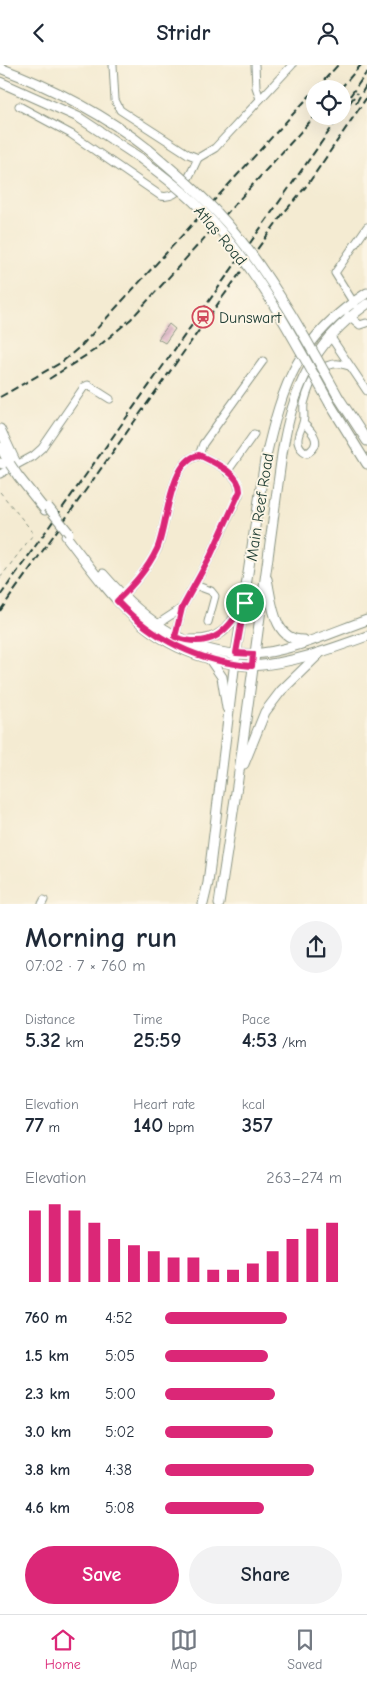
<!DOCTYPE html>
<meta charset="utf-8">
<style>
body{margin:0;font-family:"Comic Neue",sans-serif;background:#f2f2f3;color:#1f2937;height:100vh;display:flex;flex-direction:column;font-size:19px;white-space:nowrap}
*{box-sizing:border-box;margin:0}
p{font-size:16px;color:#747a83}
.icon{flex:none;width:28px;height:28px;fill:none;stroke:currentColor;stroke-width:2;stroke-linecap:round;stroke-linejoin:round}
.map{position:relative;height:839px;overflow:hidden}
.sheet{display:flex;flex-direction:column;background:#fff;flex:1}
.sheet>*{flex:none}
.buttons{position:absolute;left:306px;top:15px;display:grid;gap:10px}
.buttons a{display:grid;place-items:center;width:45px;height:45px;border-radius:50%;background:#fff;box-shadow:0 5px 20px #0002;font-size:25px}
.pin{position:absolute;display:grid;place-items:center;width:42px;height:42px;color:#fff;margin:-21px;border:2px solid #fff;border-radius:50%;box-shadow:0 1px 5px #0007}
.round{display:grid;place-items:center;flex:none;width:52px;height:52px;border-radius:26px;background:#f2f2f3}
.headline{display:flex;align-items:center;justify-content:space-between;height:85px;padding:0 25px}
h1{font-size:28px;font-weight:800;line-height:38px}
.metrics{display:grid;grid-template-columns:repeat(3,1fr);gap:8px;height:85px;padding:5px 25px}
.metrics div{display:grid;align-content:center}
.metrics b{font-size:21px;font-weight:800}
.metrics small{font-size:14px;font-weight:400}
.metrics p{font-size:14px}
.chart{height:140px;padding:10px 25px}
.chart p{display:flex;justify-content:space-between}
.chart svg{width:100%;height:90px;margin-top:5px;stroke:#db2777;stroke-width:6}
.cta{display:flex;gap:10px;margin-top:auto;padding:10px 25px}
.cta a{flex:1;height:58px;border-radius:30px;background:#db2777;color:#fff;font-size:20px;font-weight:800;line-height:58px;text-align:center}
.cta a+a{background:#f2f2f3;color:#1f2937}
ul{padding:0 25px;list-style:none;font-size:16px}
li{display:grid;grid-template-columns:80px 60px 1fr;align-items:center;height:38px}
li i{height:12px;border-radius:6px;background:#db2777}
header{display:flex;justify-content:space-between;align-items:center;height:65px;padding:0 25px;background:#fff;font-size:22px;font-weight:800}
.tabs{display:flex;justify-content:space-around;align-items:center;height:70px;border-top:1px solid #e0e1e3;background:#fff;font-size:14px;color:#747a83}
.tabs a{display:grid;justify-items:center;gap:2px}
.tabs .active{color:#db2777}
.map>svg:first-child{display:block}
.building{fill:url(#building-hatch)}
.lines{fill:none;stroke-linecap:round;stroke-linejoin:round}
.minor-casing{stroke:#8a9483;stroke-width:9}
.major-casing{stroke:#8a9483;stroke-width:11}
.path{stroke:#8a9483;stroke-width:1;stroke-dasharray:4 4;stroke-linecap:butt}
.minor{stroke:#fff;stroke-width:7}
.major{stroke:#fff;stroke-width:9}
.rail{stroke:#1f3d34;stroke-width:2;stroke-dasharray:8 4;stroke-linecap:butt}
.major-bridge-casing{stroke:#8a9483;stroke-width:11;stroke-linecap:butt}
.major-bridge{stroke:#fff;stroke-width:9}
.route-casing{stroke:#fff;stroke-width:10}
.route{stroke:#db2777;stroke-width:6}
.labels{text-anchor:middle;stroke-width:4;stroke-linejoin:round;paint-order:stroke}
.street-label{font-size:16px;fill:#1f3d34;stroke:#fcf5e5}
.poi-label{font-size:16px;fill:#1f3d34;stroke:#fcf5e5;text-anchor:start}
</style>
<header><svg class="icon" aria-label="back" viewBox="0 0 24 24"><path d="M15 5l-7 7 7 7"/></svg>Stridr<svg class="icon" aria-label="person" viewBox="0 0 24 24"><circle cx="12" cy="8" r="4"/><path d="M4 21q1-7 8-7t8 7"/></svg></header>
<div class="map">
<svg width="367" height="839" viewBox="0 0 367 839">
<defs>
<pattern id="building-hatch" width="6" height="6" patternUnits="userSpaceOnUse" patternTransform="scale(1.25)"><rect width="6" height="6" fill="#ddacc5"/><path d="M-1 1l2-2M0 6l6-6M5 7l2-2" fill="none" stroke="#b38da1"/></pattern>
</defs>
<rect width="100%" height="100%" fill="#fcf5e5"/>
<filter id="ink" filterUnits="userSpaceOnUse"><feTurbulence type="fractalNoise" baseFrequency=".02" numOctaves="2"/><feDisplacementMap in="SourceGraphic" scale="10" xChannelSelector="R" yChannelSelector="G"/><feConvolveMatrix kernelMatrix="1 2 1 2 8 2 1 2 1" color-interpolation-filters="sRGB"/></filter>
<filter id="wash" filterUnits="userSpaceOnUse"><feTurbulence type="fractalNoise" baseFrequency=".0096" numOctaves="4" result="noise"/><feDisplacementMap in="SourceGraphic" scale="20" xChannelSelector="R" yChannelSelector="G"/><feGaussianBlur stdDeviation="1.12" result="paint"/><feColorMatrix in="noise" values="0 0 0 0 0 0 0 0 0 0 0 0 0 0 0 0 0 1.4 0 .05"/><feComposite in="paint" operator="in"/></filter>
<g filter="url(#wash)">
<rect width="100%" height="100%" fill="#f4ebd2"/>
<g id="blocks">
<polygon class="building" points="169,259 175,264 165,278 158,274"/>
</g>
</g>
<g filter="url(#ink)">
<use href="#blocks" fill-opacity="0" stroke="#8a9483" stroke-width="1"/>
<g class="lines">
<g class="minor-casing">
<g id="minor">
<polyline points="113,0 115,35 120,45 188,89 198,93 215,83 292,0"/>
<polyline points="255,0 256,22 260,34"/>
<path d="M19,41l52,28 90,62c20,4 30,-23 37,-38"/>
<polyline points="355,240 335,208 367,162"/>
<polyline points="348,250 360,260 366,258"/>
<polyline points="330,271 367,326"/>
<path d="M303,358c11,10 20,21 4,30 -4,-2 -8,-6 -9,-11 -1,-7 3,-12 5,-19 2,-6 0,-13 1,-19 6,-24 17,-48 45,-38"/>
<polyline points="199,390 203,379 263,296"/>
<polyline points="227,407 254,369"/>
<polyline points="0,409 33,391 42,383 84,322 88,320 110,334"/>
<polyline points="195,520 211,526 215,531 208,557"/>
<path d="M120,533c15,-14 27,-29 37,-48 10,-23 12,-90 42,-95 16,8 44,19 40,40l-29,62 -28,51 -7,29"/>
<polyline points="156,560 182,543"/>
<polyline points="42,839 44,835"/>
</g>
</g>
<g class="major-casing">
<g id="major">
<path d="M0,3c53,20 104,46 148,81"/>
<polyline points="0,17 78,52 140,93"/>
<polyline points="339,333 367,376"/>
<polyline points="330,339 367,399"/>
<polyline points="0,364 15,396"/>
<polyline points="0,382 10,399"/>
<polyline points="0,398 3,399"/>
<polyline points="18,411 45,445"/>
<path d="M66,471c41,53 73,103 141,122 15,4 30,8 45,8 39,-2 79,-17 115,-30"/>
<path d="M103,509c38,44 88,84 150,80 40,-3 77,-21 114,-34"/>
<path d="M267,514c5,23 6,62 37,61"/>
<path d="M192,575c27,1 37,-12 50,-33"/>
<polyline points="209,593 222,612 227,643"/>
<polyline points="244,699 265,647 281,626 320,588"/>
<path d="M203,839l5,-21 28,-230 29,-193c18,-77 33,-123 102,-167"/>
<path d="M219,839l19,-125 44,-325c10,-64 31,-112 85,-150"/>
</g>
</g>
<polyline class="path" points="0,427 32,466 32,471 0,513"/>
<use href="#minor" class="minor"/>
<use href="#major" class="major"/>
<g class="rail">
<polyline points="316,24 338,0"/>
<polyline points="340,24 361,0"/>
<polyline points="350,31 367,7"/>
<polyline points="356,38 367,19"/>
<polyline points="342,48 357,28"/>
<polyline points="49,314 93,286 131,254 315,51"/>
<polyline points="0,332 62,297 82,280 315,25"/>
<polyline points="0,531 340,51"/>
<polyline points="0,546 222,233 282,150 308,119 367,32"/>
</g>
<g class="major-bridge-casing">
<g id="major-bridge">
<path d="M148,84c32,27 62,53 88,85 40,50 72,108 103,164"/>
<path d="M140,93c19,15 39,29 56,46 58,57 95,130 134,200"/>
<polyline points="10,399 18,411"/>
<polyline points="48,442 69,468"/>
</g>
</g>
<use href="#major-bridge" class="major-bridge"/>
</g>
</g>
<g class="lines" filter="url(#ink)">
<g class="route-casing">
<path id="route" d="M199,390c14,7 41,18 41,36l-30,66 -28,51 -7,29c37,13 52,-6 70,-34l-9,50 17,1 -1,12c-54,-4 -98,-26 -135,-65 16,-16 30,-31 40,-52 10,-22 12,-89 42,-94z"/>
</g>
<use href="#route" class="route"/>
</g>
<defs>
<g id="station-ring" transform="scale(1.125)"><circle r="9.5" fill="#fcf5e5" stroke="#d1495b" stroke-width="1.5"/><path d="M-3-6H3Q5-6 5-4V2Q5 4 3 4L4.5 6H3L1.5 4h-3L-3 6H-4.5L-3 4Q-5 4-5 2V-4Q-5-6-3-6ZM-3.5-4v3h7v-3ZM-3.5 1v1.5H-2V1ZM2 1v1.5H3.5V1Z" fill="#d1495b"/></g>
</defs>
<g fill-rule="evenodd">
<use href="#station-ring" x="203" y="252"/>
</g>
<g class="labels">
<g class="street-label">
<text transform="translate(221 170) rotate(50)" y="6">Atlas Road</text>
<text transform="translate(259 442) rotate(-81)" y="6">Main Reef Road</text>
</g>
<g class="poi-label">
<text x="219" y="258">Dunswart</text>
</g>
</g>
</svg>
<div class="buttons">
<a><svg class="icon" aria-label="locate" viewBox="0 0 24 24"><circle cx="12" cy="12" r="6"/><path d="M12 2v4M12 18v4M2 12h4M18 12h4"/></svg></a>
</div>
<div class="pin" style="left:245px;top:538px;background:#1e9e55"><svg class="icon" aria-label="arrive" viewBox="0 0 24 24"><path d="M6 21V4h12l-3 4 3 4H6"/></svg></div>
</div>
<section class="sheet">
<div class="headline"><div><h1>Morning run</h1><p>07:02 · 7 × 760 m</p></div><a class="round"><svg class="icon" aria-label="share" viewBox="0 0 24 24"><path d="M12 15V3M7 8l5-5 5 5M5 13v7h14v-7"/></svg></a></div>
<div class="metrics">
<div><p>Distance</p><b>5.32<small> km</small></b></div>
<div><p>Time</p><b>25:59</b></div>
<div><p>Pace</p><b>4:53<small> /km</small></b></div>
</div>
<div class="metrics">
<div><p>Elevation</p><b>77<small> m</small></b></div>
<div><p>Heart rate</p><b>140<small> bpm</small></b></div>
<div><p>kcal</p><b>357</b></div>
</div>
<div class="chart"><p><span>Elevation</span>263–274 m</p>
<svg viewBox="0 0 160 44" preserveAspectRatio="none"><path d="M5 44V9M15 44V6M25 44V9M35 44V15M45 44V23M55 44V26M65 44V29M75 44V32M85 44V32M95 44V38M105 44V38M115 44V35M125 44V29M135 44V23M145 44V18M155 44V15"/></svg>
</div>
<ul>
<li><b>760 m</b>4:52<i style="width:69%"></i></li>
<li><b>1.5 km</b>5:05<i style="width:58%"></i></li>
<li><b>2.3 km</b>5:00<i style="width:62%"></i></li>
<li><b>3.0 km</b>5:02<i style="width:61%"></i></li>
<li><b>3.8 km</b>4:38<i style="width:84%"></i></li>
<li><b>4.6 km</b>5:08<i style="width:56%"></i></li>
</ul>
<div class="cta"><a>Save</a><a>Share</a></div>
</section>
<nav class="tabs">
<a class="active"><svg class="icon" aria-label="home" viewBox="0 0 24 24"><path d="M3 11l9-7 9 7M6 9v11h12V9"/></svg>Home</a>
<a><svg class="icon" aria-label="map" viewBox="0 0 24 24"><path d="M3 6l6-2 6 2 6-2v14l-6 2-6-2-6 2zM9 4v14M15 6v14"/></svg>Map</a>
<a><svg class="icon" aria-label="saved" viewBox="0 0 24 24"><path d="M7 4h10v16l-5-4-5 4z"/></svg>Saved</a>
</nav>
